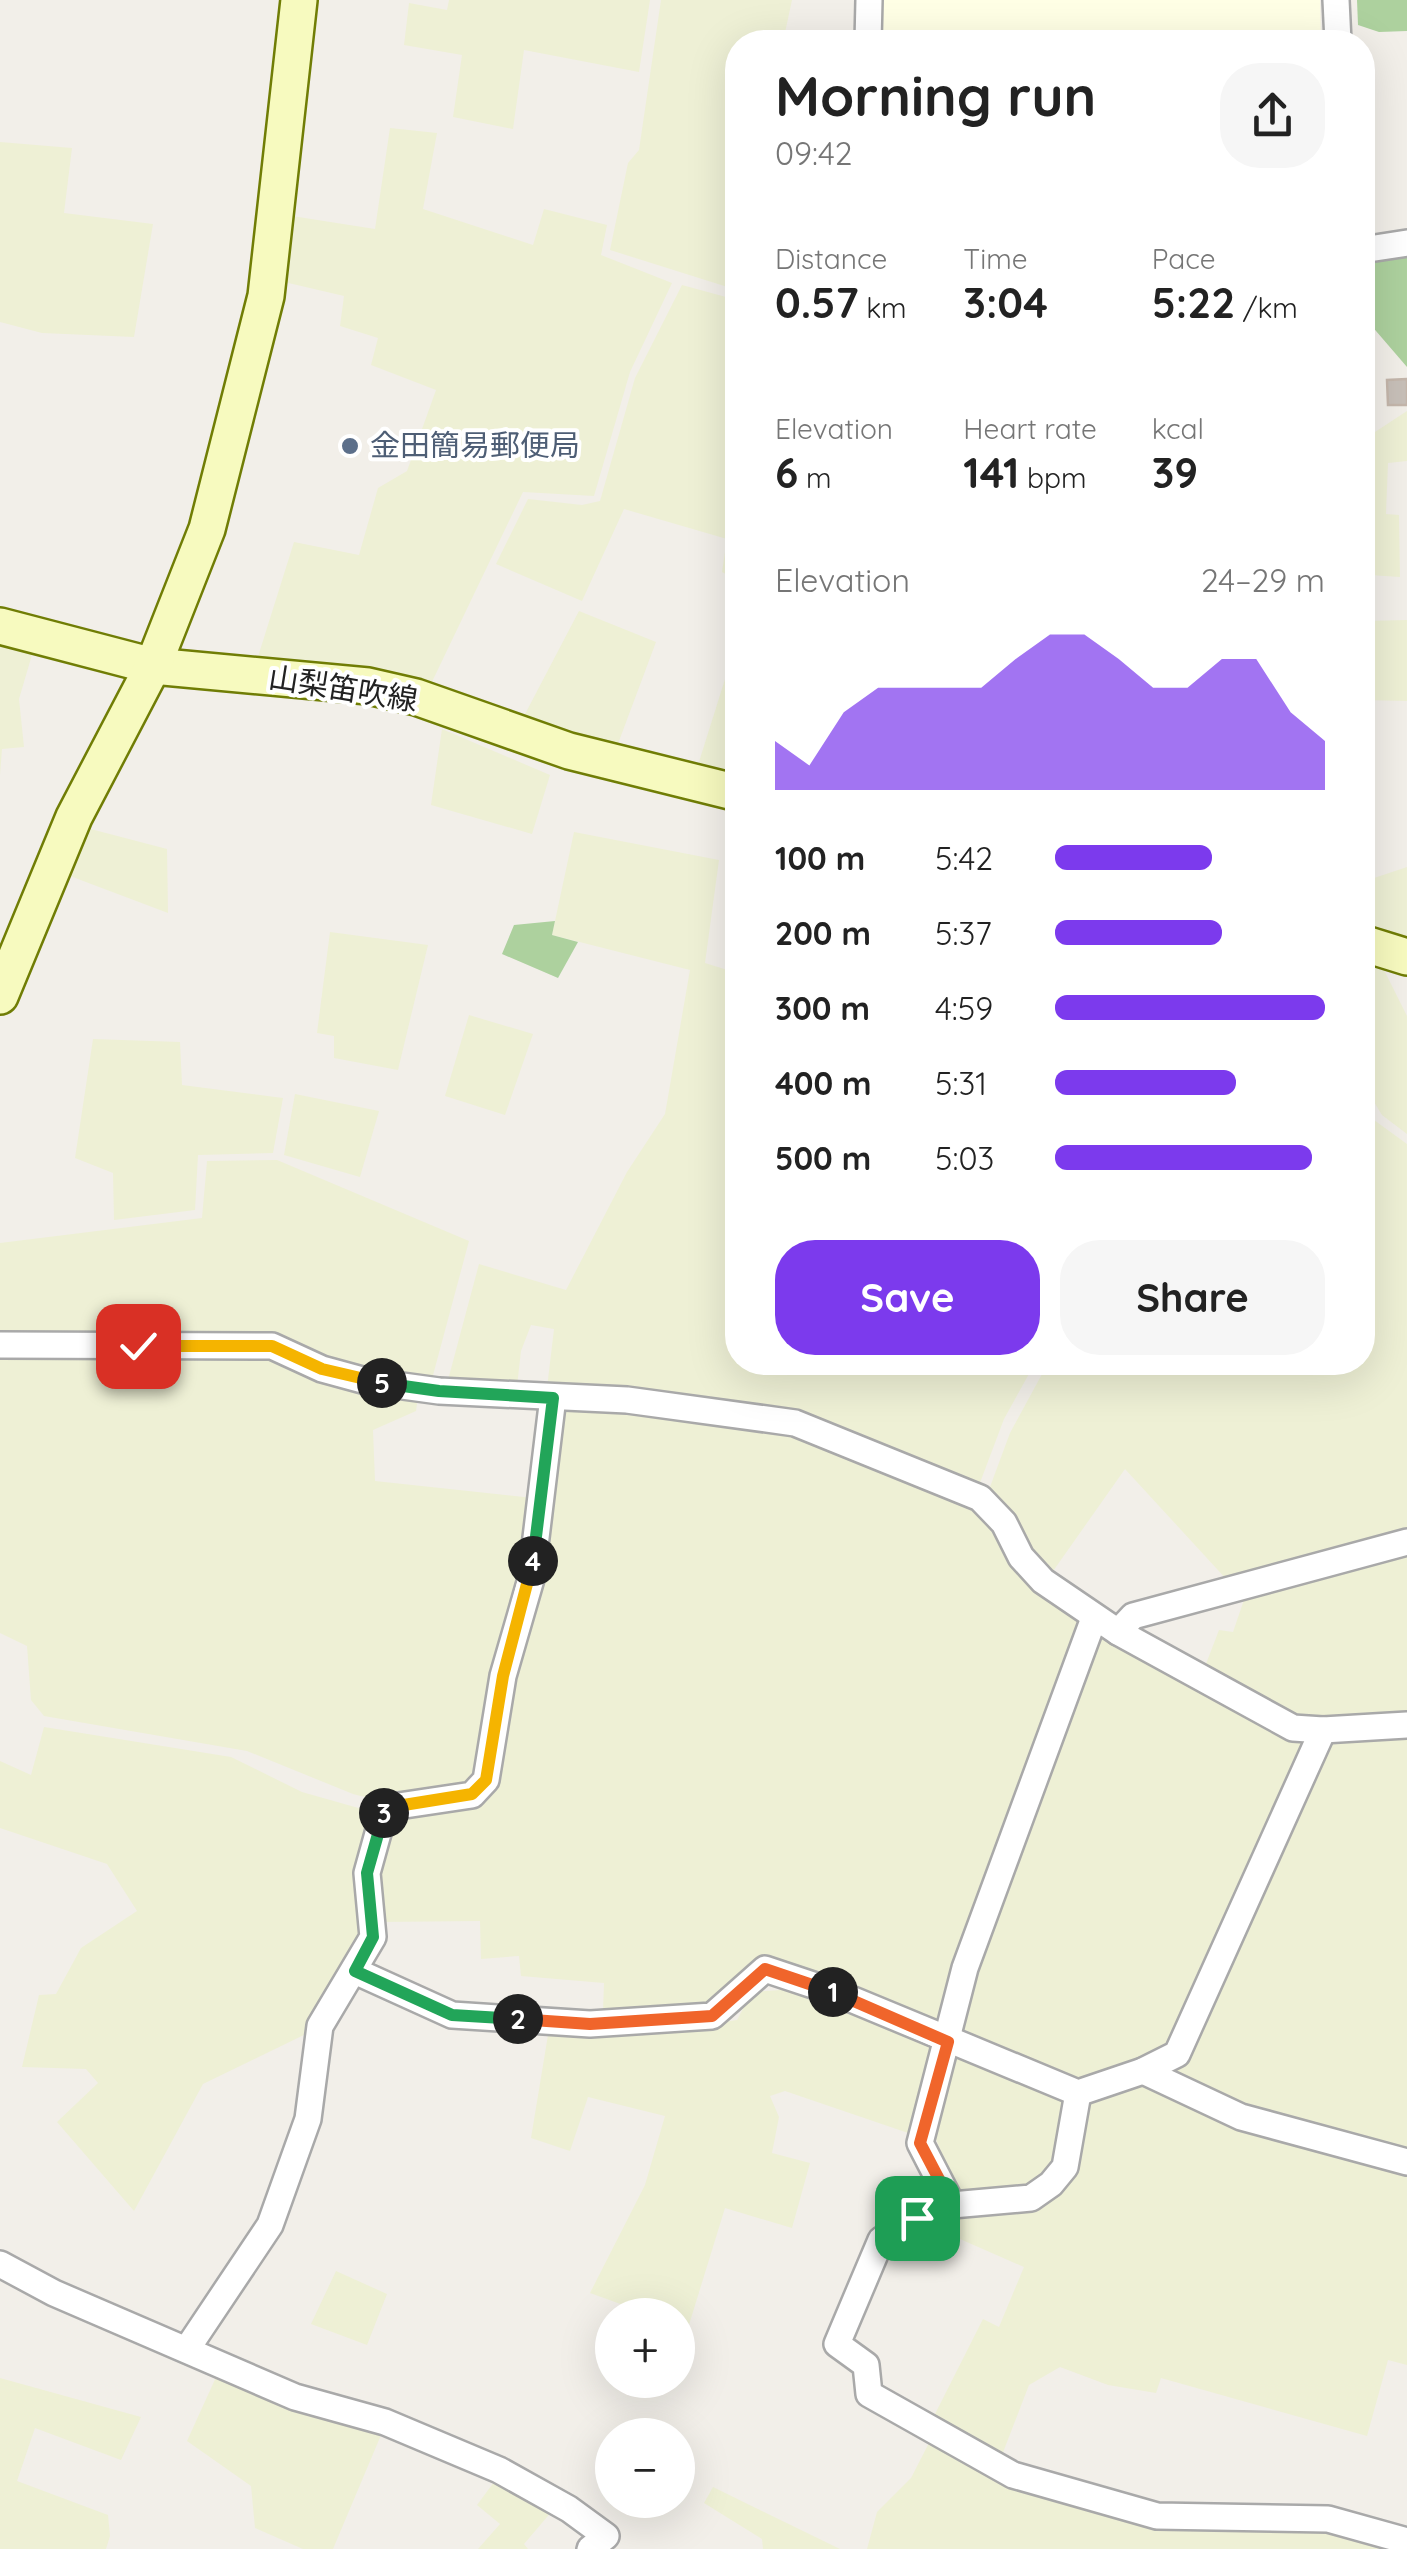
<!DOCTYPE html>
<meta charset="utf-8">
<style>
body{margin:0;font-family:Quicksand,"Noto Sans JP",sans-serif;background:#f6f6f6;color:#222;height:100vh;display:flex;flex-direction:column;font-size:38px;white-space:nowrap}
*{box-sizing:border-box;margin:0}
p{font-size:32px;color:#767676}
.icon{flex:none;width:55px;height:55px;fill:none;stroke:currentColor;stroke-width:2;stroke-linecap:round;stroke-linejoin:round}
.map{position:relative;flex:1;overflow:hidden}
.sheet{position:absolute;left:725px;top:30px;width:650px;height:1345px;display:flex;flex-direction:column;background:#fff;border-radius:40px;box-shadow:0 10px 40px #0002}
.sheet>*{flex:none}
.controls{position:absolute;left:595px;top:2298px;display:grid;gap:20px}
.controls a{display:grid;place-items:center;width:100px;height:100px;border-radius:50%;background:#fff;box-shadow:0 10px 40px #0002;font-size:50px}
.pin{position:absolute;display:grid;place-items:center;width:85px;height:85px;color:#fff;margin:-42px;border-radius:20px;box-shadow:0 5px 15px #0006}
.km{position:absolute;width:50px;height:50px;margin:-25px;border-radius:50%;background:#222;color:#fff;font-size:28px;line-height:50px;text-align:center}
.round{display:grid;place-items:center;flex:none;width:105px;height:105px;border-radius:40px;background:#f6f6f6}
.summary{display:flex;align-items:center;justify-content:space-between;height:170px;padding:0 50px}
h1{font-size:55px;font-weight:700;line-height:75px}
.figures{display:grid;grid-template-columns:repeat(3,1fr);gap:15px;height:170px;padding:10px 50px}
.figures div{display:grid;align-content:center}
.figures b{font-size:42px;font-weight:700}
.figures small{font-size:28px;font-weight:400}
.figures p{font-size:28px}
.chart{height:280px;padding:20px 50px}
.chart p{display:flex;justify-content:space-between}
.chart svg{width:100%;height:180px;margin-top:10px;fill:#7c3aed;opacity:.7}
.action{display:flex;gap:20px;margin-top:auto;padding:20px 50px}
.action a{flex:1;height:115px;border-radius:40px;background:#7c3aed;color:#fff;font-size:40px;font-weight:700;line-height:115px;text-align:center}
.action a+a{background:#f6f6f6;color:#222}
ul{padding:0 50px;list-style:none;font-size:32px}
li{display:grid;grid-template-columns:160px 120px 1fr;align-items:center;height:75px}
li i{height:25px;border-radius:12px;background:#7c3aed}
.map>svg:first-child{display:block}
.education{fill:#ffffe5}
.farmland{fill:#eef0d5}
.forest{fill:#add19e}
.building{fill:#c7bfb8;stroke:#c4b6ab;stroke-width:2.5}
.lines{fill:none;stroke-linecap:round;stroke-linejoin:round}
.street-casing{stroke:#a9a9a9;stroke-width:30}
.secondary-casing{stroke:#707d05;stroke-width:40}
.street{stroke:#fff;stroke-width:25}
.secondary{stroke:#f7fabf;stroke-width:35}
.split-1-casing{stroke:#fff;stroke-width:20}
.split-2-casing{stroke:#fff;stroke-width:20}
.split-3-casing{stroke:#fff;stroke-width:20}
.split-4-casing{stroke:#fff;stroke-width:20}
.split-5-casing{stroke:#fff;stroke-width:20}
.split-6-casing{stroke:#fff;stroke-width:20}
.split-1{stroke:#f0652b;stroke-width:12}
.split-2{stroke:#f0652b;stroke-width:12}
.split-3{stroke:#22a559;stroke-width:12}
.split-4{stroke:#f5b400;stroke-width:12}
.split-5{stroke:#22a559;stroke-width:12}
.split-6{stroke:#f5b400;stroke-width:12}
.service-dot{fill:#5c6f8a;stroke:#fff;stroke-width:4}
.labels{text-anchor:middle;stroke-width:8;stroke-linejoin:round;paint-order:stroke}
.service-label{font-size:30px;fill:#4e5e75;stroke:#fff;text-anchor:start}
.street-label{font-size:30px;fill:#222;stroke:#fff}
</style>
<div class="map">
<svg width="1407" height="2549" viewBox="0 0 1407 2549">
<rect width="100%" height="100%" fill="#f2efe9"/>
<polygon class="education" points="883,0 1320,0 1321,42 882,42"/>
<g class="farmland">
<polygon points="449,0 650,0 639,72 524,50 513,129 453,117 462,55 404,45 409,3 447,10"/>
<polygon points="661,0 792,0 783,42 738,42 737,290 610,250 628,163 639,150"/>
<polygon points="390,128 437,133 423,209 533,245 544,209 607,225 601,255 672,283 630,372 594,496 523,492 430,686 256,663 294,542 359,555 378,488 407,471 436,390 371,365 378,338 340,326 344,296 280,281 292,216 375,229"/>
<polygon points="0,142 72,148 64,213 153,224 134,337 42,333 0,322"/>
<polygon points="682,285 737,300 737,580 722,572 727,539 624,509 582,601 496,564 528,499 582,505 600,501 635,378"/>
<polygon points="1407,411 1407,461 1388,463 1386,514 1399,515 1400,577 1370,575 1364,621 1407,620 1407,701 1363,700 1363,434 1375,432"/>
<polygon points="579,611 656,642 616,749 523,718"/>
<polygon points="0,640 34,648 19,699 24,747 2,749 0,775"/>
<polygon points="737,641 737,775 698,765"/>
<polygon points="442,729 550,775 532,834 431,805"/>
<polygon points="83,827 167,849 168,913 62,873"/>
<polygon points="574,832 719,860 705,963 737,973 738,1362 1035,1363 1004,1419 978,1488 805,1415 547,1388 554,1329 531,1325 521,1351 517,1386 448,1380 479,1264 566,1290 627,1172 665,1114 690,970 552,935"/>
<polygon points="1407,867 1407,943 1364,931 1371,879"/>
<polygon points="330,932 428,945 398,1070 334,1058 334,1036 317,1033"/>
<polygon points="1362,957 1380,962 1407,1016 1407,1134 1382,1115 1363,1084"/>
<polygon points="469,1015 533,1034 505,1115 445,1096"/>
<polygon points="93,1039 180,1042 182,1085 283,1098 273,1153 198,1155 195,1210 114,1220 113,1173 75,1158"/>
<polygon points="295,1094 379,1111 360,1177 284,1155"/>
<polygon points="1363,1102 1374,1120 1407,1144 1407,1532 1228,1581 1125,1469 1051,1574 1032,1556 987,1495 1010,1433 1048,1363 1362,1362"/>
<polygon points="277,1160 469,1241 432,1379 360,1369 327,1359 0,1337 0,1243 202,1218 207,1161"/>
<polygon points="0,1352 272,1357 418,1397 416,1411 373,1430 375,1481 533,1498 524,1579 482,1773 463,1790 384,1802 353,1794 247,1751 44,1716 31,1700 27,1646 0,1633"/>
<polygon points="560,1406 621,1408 793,1433 974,1506 1085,1622 940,2027 763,1959 711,2008 603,2011 604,1983 521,1976 519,1956 481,1959 480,1921 377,1922 372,1874 390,1813 477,1804"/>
<polygon points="1407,1545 1407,1711 1310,1722 1204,1669 1219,1630 1233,1632 1247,1591"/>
<polygon points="1099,1633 1309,1744 1168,2048 1146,2062 1078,2081 956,2036 978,1956"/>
<polygon points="44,1727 231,1757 302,1792 376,1813 364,1933 308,2033 203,2084 134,2211 57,2122 98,2083 86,2069 22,2067 39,1995 56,1994 81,1948 137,1911 107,1864 0,1828 0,1761 31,1775"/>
<polygon points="1407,1734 1407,2154 1248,2113 1164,2073 1333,1737"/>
<polygon points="796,1989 927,2041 935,2060 914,2135 785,2091 770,2096 779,2117 772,2153 810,2163 792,2228 725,2208 688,2328 678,2324 678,2315 651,2315 590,2293 645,2185 665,2116 588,2097 570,2151 531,2138 548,2035 680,2028 737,2020 752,1992"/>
<polygon points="954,2054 1063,2095 1071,2112 1059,2166 1032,2190 973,2197 956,2189 934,2134"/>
<polygon points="1134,2081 1227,2122 1407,2174 1407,2365 1388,2360 1367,2436 1161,2378 1156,2393 1108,2385 1060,2367 1029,2385 1002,2455 933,2418 983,2319 999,2327 1024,2267 960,2239 951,2220 977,2211 1033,2209 1067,2185 1088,2099"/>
<polygon points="336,2271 387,2294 367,2345 311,2324"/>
<polygon points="217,2375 384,2428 333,2549 303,2549 255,2528 251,2486 187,2441"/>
<polygon points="0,2378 141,2417 121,2460 35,2428 17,2481 108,2515 110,2536 106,2549 0,2549"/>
<polygon points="931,2439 1015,2485 1321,2528 1407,2549 867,2549 877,2512 911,2478"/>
<polygon points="497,2478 553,2510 524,2544 528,2549 478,2549 500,2524 477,2505"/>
<polygon points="713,2487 840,2549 763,2549 762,2539 704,2503"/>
</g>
<g class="forest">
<polygon points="1357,0 1407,0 1407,31 1379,32 1358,25"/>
<polygon points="1407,256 1407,367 1370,324 1363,323 1362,262"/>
<polygon points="555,921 552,935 578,942 558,978 502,954 514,925"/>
</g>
<polygon class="building" points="1407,379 1407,405 1388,405 1387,380"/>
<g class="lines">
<g class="street-casing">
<g id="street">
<polyline points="1336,0 1338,42"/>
<polyline points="868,42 869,0"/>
<polyline points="1362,250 1407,243"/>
<polyline points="0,1345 272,1346 322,1369 366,1381 439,1391 627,1400 795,1423 980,1498 1004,1523 1021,1557 1043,1581 1118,1632 1293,1728 1323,1730 1407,1725"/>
<polyline points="1118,1632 1133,1616 1407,1542"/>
<polyline points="355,1971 452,2015 590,2024 712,2016 765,1969 834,1992 1078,2093 1143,2071 1177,2054 1323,1730"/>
<polyline points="1143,2071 1241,2117 1407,2162"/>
<polyline points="1078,2093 1065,2167 1051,2184 1031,2198 952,2205 917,2218 881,2240 837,2344 866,2365 869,2394 1013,2475 1157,2516 1328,2519 1407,2541"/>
<polyline points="952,2205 920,2143 965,1968 1094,1618"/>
<polyline points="0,2264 54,2293 295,2397 385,2422 499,2470 569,2509 606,2536 590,2549"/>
<polyline points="187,2349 270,2225 308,2119 320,2026 373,1937 367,1873 385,1808 472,1795 486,1780 503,1676 531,1579 553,1397"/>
</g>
</g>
<g class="secondary-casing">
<g id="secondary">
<polyline points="0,626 153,666 368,686 416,697 569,751 738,793"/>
<polyline points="1362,943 1407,957"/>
<polyline points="0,996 74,817 153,666 207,529 266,296 299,0"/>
</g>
</g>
<use href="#street" class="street"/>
<use href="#secondary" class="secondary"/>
</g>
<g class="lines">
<g class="split-1-casing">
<polyline id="split-1" points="833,1992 948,2042 920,2143 952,2204 917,2218"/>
</g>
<g class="split-2-casing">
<polyline id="split-2" points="518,2019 590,2024 712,2016 765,1969 833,1992"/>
</g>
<g class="split-3-casing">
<polyline id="split-3" points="384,1813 367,1873 373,1937 355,1971 452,2015 518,2019"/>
</g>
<g class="split-4-casing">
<polyline id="split-4" points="384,1813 385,1808 472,1794 486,1780 503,1676 533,1561"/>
</g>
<g class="split-5-casing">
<polyline id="split-5" points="382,1383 439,1391 553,1398 533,1561"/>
</g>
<g class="split-6-casing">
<polyline id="split-6" points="138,1346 272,1346 322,1369 382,1383"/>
</g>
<use href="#split-1" class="split-1"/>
<use href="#split-2" class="split-2"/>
<use href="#split-3" class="split-3"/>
<use href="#split-4" class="split-4"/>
<use href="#split-5" class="split-5"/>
<use href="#split-6" class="split-6"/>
</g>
<circle class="service-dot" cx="350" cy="446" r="10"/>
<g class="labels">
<g class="service-label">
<text x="370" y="456">金田簡易郵便局</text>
</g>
<g class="street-label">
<text transform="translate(343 689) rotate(9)" y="10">山梨笛吹線</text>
</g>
</g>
</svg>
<div class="controls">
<a>+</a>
<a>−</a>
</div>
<div class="pin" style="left:917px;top:2218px;background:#1e9e55"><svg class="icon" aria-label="arrive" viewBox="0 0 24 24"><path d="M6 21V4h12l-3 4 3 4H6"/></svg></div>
<div class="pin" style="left:138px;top:1346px;background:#d93025"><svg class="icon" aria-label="check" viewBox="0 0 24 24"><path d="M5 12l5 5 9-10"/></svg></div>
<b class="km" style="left:833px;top:1992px">1</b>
<b class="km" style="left:518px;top:2019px">2</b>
<b class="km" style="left:384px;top:1813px">3</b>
<b class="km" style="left:533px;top:1561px">4</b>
<b class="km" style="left:382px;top:1383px">5</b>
<section class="sheet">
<div class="summary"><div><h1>Morning run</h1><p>09:42</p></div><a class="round"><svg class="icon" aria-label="share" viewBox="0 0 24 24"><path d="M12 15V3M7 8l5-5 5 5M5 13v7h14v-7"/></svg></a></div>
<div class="figures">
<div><p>Distance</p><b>0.57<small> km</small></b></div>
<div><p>Time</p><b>3:04</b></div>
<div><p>Pace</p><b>5:22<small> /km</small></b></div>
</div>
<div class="figures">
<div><p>Elevation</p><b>6<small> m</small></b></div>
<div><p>Heart rate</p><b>141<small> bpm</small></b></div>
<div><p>kcal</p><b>39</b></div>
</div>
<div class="chart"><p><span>Elevation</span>24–29 m</p>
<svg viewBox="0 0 160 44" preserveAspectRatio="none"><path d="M0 44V32L10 38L20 25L30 19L40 19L50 19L60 19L70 12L80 6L90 6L100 12L110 19L120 19L130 12L140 12L150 25L160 32V44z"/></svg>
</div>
<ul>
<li><b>100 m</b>5:42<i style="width:58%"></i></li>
<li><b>200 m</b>5:37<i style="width:62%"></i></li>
<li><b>300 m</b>4:59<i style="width:100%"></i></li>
<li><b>400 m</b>5:31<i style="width:67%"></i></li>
<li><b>500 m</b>5:03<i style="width:95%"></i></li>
</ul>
<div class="action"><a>Save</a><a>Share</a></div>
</section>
</div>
